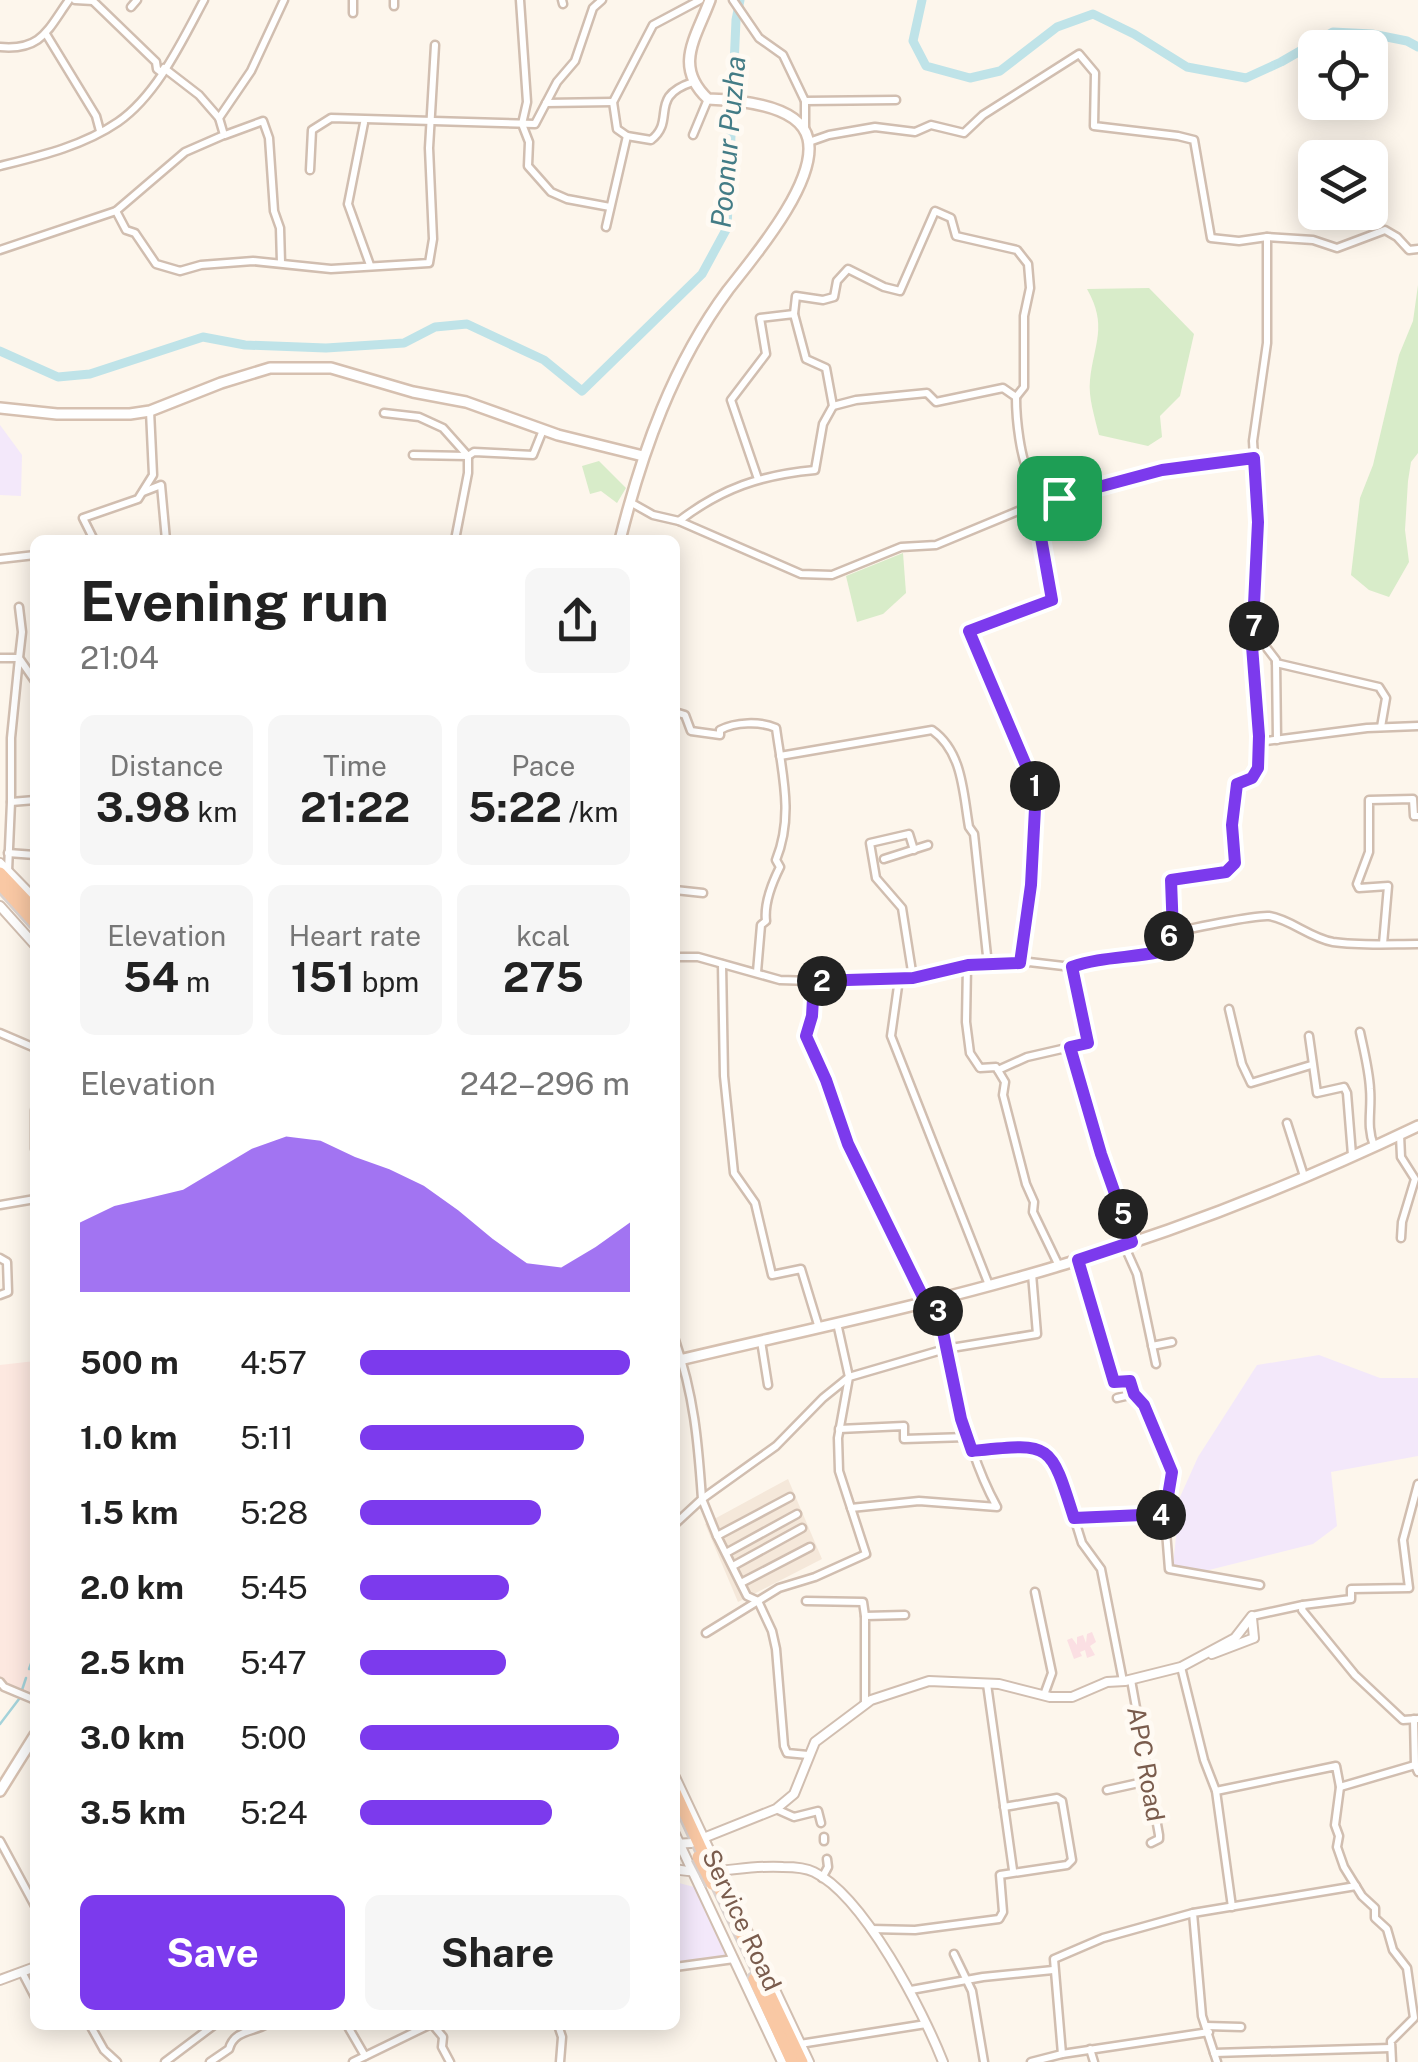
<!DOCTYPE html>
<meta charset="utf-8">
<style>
body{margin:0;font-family:"Public Sans",sans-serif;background:#f6f6f6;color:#222;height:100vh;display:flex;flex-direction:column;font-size:38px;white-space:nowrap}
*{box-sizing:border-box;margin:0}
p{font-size:32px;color:#767676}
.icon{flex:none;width:55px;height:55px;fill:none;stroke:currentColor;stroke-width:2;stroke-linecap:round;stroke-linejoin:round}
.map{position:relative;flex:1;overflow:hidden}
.side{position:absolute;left:30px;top:535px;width:650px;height:1495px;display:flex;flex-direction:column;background:#fff;border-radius:15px;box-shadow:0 5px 25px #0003}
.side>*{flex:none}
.buttons{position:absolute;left:1298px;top:30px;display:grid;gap:20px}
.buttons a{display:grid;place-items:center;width:90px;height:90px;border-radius:15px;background:#fff;box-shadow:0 5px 25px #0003;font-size:50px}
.pin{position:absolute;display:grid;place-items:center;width:85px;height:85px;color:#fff;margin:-42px;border-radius:20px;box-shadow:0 5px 15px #0006}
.km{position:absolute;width:50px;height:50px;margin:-25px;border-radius:50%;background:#222;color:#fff;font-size:28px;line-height:50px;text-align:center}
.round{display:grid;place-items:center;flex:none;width:105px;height:105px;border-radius:15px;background:#f6f6f6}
.overview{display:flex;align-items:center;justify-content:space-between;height:170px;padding:0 50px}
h1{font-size:55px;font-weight:700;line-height:75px}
.stats{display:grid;grid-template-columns:repeat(3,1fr);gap:15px;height:170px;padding:10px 50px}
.stats div{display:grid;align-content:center;border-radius:15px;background:#f6f6f6;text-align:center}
.stats b{font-size:42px;font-weight:700}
.stats small{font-size:28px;font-weight:400}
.stats p{font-size:28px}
.chart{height:280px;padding:20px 50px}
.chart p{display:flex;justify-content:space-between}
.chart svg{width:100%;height:180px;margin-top:10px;fill:#7c3aed;opacity:.7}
.primary-button{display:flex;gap:20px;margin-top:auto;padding:20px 50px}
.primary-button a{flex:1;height:115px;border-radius:15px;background:#7c3aed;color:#fff;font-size:40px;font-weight:700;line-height:115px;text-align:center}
.primary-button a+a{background:#f6f6f6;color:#222}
ul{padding:0 50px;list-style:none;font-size:32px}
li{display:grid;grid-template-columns:160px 120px 1fr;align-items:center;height:75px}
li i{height:25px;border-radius:12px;background:#7c3aed}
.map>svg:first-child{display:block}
.residential{fill:#f5e8da}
.commercial{fill:#fde8e0}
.education{fill:#f3e8fa}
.medical{fill:#fbdfe3}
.green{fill:#d8ecc9}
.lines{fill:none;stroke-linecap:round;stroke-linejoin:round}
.stream{stroke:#a5d3da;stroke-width:2.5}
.river{stroke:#bfe3e8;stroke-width:9}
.minor-casing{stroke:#d1beb0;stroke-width:11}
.tertiary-casing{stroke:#d1beb0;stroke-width:12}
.secondary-casing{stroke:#d6c0b0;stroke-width:14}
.trunk-casing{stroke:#dad1cd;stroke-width:16}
.minor{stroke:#fff;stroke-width:6}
.tertiary{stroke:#fff;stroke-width:8}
.secondary{stroke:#fff;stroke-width:9}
.trunk{stroke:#f9c8a4;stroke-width:11}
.trunk-bridge-casing{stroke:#dad1cd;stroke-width:16;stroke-linecap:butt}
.trunk-bridge{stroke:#f9c8a4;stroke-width:11}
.route-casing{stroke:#fff;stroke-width:20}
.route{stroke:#7c3aed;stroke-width:12}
.labels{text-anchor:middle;stroke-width:10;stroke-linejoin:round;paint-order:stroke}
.street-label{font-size:25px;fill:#7a5c4d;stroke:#fffaf3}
.water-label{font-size:28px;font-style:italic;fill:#437c86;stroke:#fffaf3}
</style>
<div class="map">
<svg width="1418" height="2062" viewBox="0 0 1418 2062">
<rect width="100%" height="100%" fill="#fdf6ec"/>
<polygon class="residential" points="788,1479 822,1559 738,1602 705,1524"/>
<polygon class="commercial" points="35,1361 35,1695 14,1688 0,1677 0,1365"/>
<g class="education">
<polygon points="0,425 22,455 21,496 0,495"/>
<polygon points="1319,1355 1380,1378 1418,1378 1418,1456 1331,1472 1337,1526 1313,1544 1205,1571 1173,1566 1180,1497 1198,1457 1257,1365"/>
<polygon points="675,1882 702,1889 727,1959 675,1965"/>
</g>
<polygon class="medical" points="1092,1632 1096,1642 1090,1646 1095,1655 1087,1658 1085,1650 1080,1652 1082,1656 1074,1659 1067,1640 1072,1638 1077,1645 1077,1637 1083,1635 1086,1643 1087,1634"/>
<g class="green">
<polygon points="1418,285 1418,453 1411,462 1408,481 1405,530 1409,562 1389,597 1369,590 1351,575 1360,498 1373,465 1399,355 1413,321"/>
<path d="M1149,288l45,46 -14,62 -20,20 2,21 -14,9 -49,-11c-4,-17 -11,-38 -9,-55 4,-37 18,-54 -3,-91z"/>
<polygon points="599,461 626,488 617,503 601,491 590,494 582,466"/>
<polygon points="903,553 906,593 883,614 857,622 846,576"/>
</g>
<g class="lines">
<g class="stream">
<polyline points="29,1669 35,1653"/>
<polyline points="22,1690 26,1678"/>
<polyline points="0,1724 19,1699"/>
</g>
<g class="river">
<polyline points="922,0 913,41 926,66 970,78 1000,71 1057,27 1093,14 1134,34 1187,67 1246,78 1281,62 1333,32 1372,34 1407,41 1418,47"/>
<polyline points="0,351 58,377 90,374 203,337 245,345 326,348 404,343 435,327 467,324 544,360 582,391 702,274 727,228 736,20 740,0"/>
</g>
<g class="minor-casing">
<g id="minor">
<polyline points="75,0 93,1"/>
<polyline points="353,0 353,13"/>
<polyline points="394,0 394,6"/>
<polyline points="520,0 527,102 522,124 529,142 528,166 551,192 567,199 610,207"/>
<polyline points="562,0 563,4"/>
<polyline points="733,0 759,38 783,55 805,101 805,129"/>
<polyline points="93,1 156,62 157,69 161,72"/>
<polyline points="131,7 137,0"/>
<polyline points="46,34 96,116 100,131"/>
<path d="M0,47c42,4 48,-18 69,-47"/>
<polyline points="164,68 199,95 219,118"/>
<path d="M693,82c-46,15 -16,38 -42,58l-24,-4 -10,-7 -4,-27 40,-77 47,-25"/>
<polyline points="805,101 896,100"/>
<polyline points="546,103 613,102"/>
<polyline points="364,123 348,204 370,265"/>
<polyline points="225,135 263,121 269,138 274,211 280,228 281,263"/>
<polyline points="693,135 708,99"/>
<polyline points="809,142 829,135 875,127 915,132 931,125 964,133 983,115 1079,54 1095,73 1094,126 1178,136 1194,140 1211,238 1239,241 1267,237 1313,240 1337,248 1385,230 1397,237 1409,250 1418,249"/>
<path d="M0,166c40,-10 83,-20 118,-44 39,-27 64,-81 86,-122"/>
<polyline points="310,170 312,130 331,118 535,124 557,82 575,61 593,8 602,0"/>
<polyline points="116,211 126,230 135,233 156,264 180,271 201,265 253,261 331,269 429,263 433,239 429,148 435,45"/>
<polyline points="606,227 627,136"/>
<polyline points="0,250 116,211 185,152 224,135 219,118 251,71 284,0"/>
<polyline points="794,314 796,296 823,300 834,297 837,281 848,269 884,287 900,291 935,211 951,218 956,236 1017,250 1028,264 1030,288 1024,316 1024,387 1016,397"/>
<path d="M833,406l23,-6 71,-7 9,9 67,-14 13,9c0,21 4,63 15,81 6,9 20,10 29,12l-1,8"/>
<polyline points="384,413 419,417 443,428 468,456 468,473 455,540"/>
<polyline points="413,455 468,456 474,452 533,455 543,430"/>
<polyline points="143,492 161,485 166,540"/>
<polyline points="630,502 653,515 679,521 801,574 832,575 901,547 936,545 1035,504"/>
<path d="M679,521c43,-33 82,-46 136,-51l8,-46 10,-18 -7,-38 -20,-9 -12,-45 -34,4 6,36 -35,46 27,79"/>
<polyline points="94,540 83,518 138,499 153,475 150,411"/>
<polyline points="0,559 35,555"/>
<polyline points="19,607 22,632 19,658 35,681"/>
<polyline points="1252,641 1266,647 1276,660 1277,740"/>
<polyline points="0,658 19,658 11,738 11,802 35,800"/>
<polyline points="1276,663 1379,687 1386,698 1381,727"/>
<path d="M675,712l10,3 6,16 29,4v-5c15,-8 40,-9 56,-2 6,45 18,88 0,132l4,7c-8,16 -16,37 -14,54l-5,4 -4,47"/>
<polyline points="1258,742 1367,728 1418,726"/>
<path d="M780,756l152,-26c31,22 31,63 37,97l5,7 14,131"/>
<polyline points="8,853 35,855"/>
<polyline points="884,859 928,845"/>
<polyline points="8,871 11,802"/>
<polyline points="675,890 703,893"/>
<polyline points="1173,933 1171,880 1233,869 1237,784 1252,778 1257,768 1259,735 1252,646 1258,522 1253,441 1267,343 1267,237"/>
<polyline points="1383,944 1388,886 1359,888 1357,884 1369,852 1369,800 1413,799 1414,816 1418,816"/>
<path d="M675,957h23l82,23 65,2 68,-4 54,-13 62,-3 43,5 19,-7h28l40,-8 11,-18c16,-5 85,-19 99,-18 21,3 41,22 64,26 27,4 58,2 85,2"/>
<polyline points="1020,963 1031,885 1036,789 969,631 1052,600 1035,504 1161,470 1255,458"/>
<polyline points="722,964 724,1076 734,1173 755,1203 772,1275 801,1269 819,1328"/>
<polyline points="967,965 966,1022 970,1053 980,1068 996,1067 1005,1082 1003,1095 1026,1184 1034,1202 1033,1212 1059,1266"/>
<polyline points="913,978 902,908 876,878 870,843 909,834 914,850"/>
<polyline points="899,979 891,1036 989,1285"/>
<polyline points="814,981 812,1016 805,1036 826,1080 848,1144 925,1301"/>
<polyline points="1229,1009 1242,1064 1251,1083 1311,1065"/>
<path d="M1360,1032c4,19 9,38 10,57 2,22 -4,36 4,57"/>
<polyline points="0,1033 35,1048"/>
<polyline points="1309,1036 1317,1093 1344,1087 1347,1093 1352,1155"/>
<polyline points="1071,1047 1101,1154 1132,1242"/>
<polyline points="998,1070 1027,1057 1088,1043 1072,967"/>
<polyline points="35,1110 35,1149"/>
<polyline points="1287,1123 1304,1176"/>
<polyline points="1400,1135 1401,1157 1415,1179 1402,1222 1401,1238"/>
<polyline points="0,1205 35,1199"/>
<polyline points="1124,1245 1137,1274 1156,1364"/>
<polyline points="0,1258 7,1262 8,1292 0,1295"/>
<polyline points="1077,1260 1113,1382 1130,1381 1134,1394 1144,1405 1171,1473 1164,1506 1169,1569 1260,1585"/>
<path d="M675,1340c19,55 23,101 27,159l-27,25"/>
<polyline points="761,1341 768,1385"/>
<polyline points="1152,1346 1172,1342"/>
<polyline points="1117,1398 1134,1394"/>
<polyline points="839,1429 904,1426 904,1439 967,1437"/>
<polyline points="972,1451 1028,1445 1040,1450 1058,1466 1082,1543 1101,1569 1123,1681"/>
<polyline points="1418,1484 1403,1540 1409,1588 1351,1589 1351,1599 1303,1605 1302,1610 1355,1675 1403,1720 1418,1719"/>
<polyline points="790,1497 717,1536 747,1596 758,1601 772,1631 776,1649 784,1746 787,1753 808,1755"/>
<path d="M851,1508l68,-7 78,6c-29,-53 -36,-102 -52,-158l92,-15 -5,-60"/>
<polyline points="1074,1518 1165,1514"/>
<polyline points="717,1536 702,1499 776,1446 823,1398 849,1377 837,1323"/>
<polyline points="726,1553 797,1514"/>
<polyline points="733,1566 802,1528"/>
<polyline points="741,1583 810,1547"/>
<polyline points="1035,1592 1052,1673 1044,1695"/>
<polyline points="806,1601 863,1602 865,1616"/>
<polyline points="1252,1616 1303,1605"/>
<polyline points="706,1633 779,1588 815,1577 866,1554 839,1471 838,1438 849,1377 945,1349 937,1299"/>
<polyline points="1181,1667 1204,1760 1216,1791 1232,1907"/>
<polyline points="1131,1680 1159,1835 1159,1839 1151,1843"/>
<polyline points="0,1682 4,1687 35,1700"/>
<polyline points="987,1684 1013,1870"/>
<polyline points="865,1704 865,1616 905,1615"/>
<polyline points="1414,1719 1415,1765 1418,1772"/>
<polyline points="1340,1787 1415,1765"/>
<polyline points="1107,1790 1148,1781"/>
<polyline points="1216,1791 1336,1766 1340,1787 1335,1825 1339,1836 1337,1847 1344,1867 1362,1896 1375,1908 1375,1918 1387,1929 1393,1950 1407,1968 1414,2018 1391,2041 1392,2062"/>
<polyline points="776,1809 794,1817 818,1811 821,1823"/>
<polyline points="824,1837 824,1841"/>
<polyline points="0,1841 35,1906"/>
<polyline points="822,1878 828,1867 827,1859"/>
<polyline points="871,1929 915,1930 999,1919 1003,1912 1000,1875 1067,1865 1072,1860 1062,1801 1057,1798 1004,1807"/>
<polyline points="954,1954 972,1991 984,2062"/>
<polyline points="675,1967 734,1959"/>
<polyline points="22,1972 35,1997"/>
<polyline points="911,1990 983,1977 1053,1970"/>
<polyline points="90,2025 104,2050 117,2062"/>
<polyline points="347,2025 365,2056"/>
<polyline points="433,2025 443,2037 442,2047 450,2062"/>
<polyline points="558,2025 562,2037 560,2062"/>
<polyline points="1206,2026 1241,2027"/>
<polyline points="800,2044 926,2024"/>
<polyline points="1090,2049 1094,2062"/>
<polyline points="1214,2053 1391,2048"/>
<polyline points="1062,2054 1054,1959 1103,1938 1193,1913"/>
<polyline points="165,2062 214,2025"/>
<path d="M210,2062l19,-13c5,-19 24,-17 36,-24"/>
<polyline points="353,2062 429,2025"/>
<polyline points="1031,2062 1062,2054 1209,2032"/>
<polyline points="1217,2062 1202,2016 1193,1913 1356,1886"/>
</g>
</g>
<g class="tertiary-casing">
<g id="tertiary">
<polyline points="0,863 35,899"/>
<polyline points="0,906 35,945"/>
<polyline points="1212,1654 1254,1638 1252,1618"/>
<polyline points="675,1777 809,2062"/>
<polyline points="675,1834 782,2062"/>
<polyline points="675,1844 691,1843 776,1809 794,1794 815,1742 871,1700 929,1681 999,1684 1050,1697 1072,1697 1107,1682 1125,1681 1181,1667 1235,1638 1252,1616"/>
<path d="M675,1869c36,8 72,-5 108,-2 9,0 23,1 31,5 50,24 109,139 129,190"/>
<polyline points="0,1980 35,1967"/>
</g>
</g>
<g class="secondary-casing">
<g id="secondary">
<polyline points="0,408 57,414 130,414 150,411 221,383 270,368 331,368 413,392 466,402 558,435 643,456"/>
<path d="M620,540c22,-88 53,-176 108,-250 25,-32 90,-108 80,-151 -8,-35 -72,-39 -100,-40 -35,-33 -12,-61 2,-99"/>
<path d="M675,1361c130,-31 262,-58 390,-97 120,-36 240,-84 353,-138"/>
<polyline points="0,1791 35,1735"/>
</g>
</g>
<g class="trunk-casing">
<g id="trunk">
<polyline points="0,873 35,910"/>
<polyline points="0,884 35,923"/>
<polyline points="675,1792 704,1855"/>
<polyline points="716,1881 802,2062"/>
<polyline points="754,1979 792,2062"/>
</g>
</g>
<use href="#minor" class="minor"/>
<use href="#tertiary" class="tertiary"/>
<use href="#secondary" class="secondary"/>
<use href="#trunk" class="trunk"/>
<g class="trunk-bridge-casing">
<polyline id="trunk-bridge" points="698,1857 712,1884"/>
</g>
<use href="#trunk-bridge" class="trunk-bridge"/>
</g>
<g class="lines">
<g class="route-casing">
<path id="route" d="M1254,458l4,64 -6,124 7,90 -1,32 -6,10 -15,6 -5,41 3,38 -9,9 -55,8 2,53 -14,19c-29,6 -60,5 -87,15l16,76 -18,4 31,107 31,88 -54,18 36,122 16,-1 4,13 10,11 28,67 -7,42 -91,4c-24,-77 -23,-75 -102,-67l-11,-32 -25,-121 -11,3 -77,-157 -22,-64 -20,-44 6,-20 2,-35 99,-3 55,-13 52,-2 11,-78 5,-96 -67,-158 83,-31 -17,-96 127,-34z"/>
</g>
<use href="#route" class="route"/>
</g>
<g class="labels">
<g class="street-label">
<text transform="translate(1146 1764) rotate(80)" y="9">APC Road</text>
<text transform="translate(742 1920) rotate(65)" y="9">Service Road</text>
</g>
<g class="water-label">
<text transform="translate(728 142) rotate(-85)" y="10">Poonur Puzha</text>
</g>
</g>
</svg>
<div class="buttons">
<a><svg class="icon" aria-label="locate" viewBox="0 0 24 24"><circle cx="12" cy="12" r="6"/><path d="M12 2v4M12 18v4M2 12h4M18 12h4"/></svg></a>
<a><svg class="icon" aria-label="layers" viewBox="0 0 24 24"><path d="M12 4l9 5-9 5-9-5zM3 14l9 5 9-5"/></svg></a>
</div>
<div class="pin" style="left:1059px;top:498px;background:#1e9e55"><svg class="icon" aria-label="arrive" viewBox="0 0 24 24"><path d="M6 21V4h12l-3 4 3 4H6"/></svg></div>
<b class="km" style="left:1035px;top:786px">1</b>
<b class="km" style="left:822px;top:981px">2</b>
<b class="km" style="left:938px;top:1311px">3</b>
<b class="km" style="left:1161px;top:1515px">4</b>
<b class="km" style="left:1123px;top:1214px">5</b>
<b class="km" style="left:1169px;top:936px">6</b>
<b class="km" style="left:1254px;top:626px">7</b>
<section class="side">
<div class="overview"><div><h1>Evening run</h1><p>21:04</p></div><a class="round"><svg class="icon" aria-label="share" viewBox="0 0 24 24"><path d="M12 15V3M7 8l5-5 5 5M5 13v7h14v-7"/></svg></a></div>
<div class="stats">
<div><p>Distance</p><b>3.98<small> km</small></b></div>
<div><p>Time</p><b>21:22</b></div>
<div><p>Pace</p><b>5:22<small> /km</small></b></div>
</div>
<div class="stats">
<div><p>Elevation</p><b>54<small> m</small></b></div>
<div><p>Heart rate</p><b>151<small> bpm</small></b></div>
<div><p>kcal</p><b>275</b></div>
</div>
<div class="chart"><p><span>Elevation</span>242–296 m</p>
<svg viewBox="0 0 160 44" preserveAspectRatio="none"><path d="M0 44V27L10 23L20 21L30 19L40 14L50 9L60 6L70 7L80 11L90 14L100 18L110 24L120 31L130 37L140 38L150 33L160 27V44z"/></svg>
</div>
<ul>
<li><b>500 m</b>4:57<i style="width:100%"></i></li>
<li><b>1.0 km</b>5:11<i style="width:83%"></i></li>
<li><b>1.5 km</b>5:28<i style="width:67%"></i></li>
<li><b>2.0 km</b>5:45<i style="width:55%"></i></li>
<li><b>2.5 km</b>5:47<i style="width:54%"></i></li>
<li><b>3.0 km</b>5:00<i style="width:96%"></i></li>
<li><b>3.5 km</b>5:24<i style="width:71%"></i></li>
</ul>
<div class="primary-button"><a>Save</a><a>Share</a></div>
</section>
</div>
